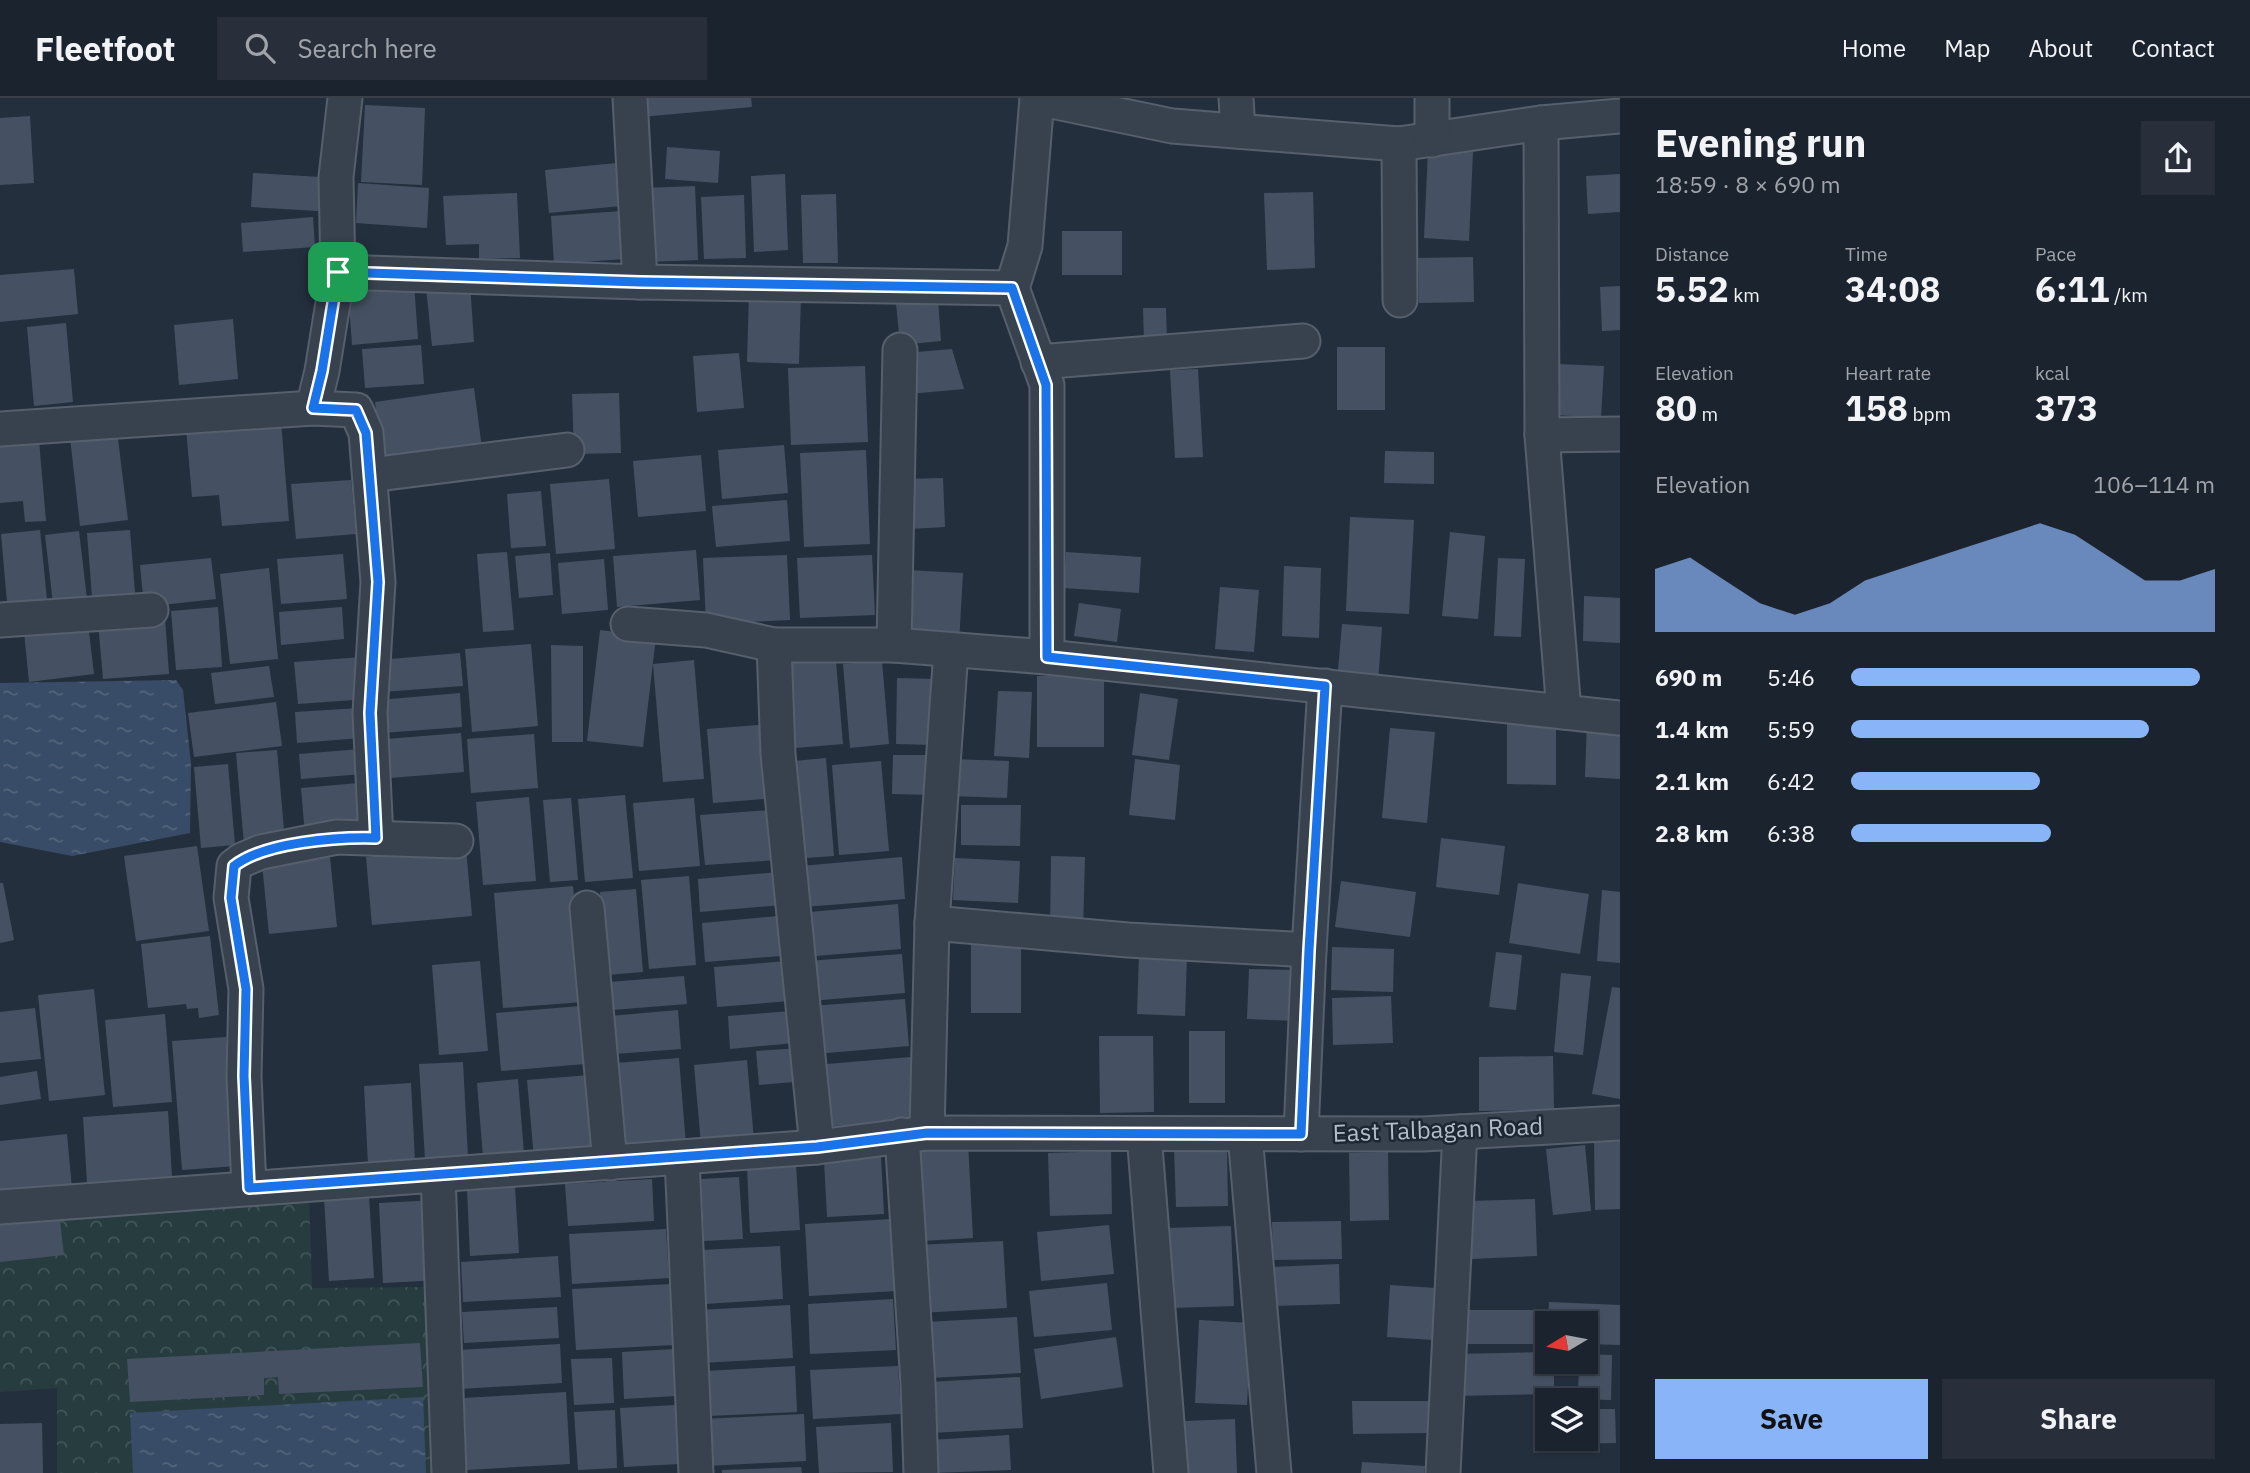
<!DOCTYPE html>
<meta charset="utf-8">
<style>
body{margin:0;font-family:"IBM Plex Sans",sans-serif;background:#282f3a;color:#f1f3f6;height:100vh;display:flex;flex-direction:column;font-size:26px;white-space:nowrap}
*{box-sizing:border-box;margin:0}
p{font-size:23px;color:#a0a4aa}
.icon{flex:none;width:38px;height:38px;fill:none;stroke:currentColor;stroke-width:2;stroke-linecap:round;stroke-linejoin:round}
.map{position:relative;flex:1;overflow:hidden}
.panel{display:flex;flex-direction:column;background:#1b232e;width:630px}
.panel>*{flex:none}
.needle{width:46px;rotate:260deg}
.tools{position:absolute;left:1535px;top:1213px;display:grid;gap:14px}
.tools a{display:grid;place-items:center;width:63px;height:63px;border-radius:0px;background:#1b232e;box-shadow:0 2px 5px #0004,0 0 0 2px #39404a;font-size:35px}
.pin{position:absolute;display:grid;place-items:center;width:60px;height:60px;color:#fff;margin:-30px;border-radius:14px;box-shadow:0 4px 10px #0006}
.round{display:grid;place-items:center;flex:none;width:74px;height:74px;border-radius:0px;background:#282f3a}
.overview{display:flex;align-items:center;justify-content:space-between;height:119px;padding:0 35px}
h1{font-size:38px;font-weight:800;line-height:52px}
.stats{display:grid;grid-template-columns:repeat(3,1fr);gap:10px;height:119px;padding:7px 35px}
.stats div{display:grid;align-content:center}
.stats b{font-size:35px;font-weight:800}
.stats small{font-size:19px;font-weight:400}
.stats p{font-size:19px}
.chart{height:196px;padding:14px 35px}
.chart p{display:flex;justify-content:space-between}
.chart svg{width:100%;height:126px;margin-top:7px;fill:#8ab4f8;opacity:.7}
.action{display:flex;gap:14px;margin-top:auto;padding:14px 35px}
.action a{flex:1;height:80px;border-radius:0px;background:#8ab4f8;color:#111;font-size:28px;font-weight:800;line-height:80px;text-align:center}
.action a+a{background:#282f3a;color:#f1f3f6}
ul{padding:0 35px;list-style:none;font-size:23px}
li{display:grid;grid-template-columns:112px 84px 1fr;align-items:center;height:52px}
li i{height:18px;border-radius:9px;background:#8ab4f8}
header{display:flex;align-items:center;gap:42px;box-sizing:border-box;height:98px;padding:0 35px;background:#1b232e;border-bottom:2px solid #39404a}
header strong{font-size:33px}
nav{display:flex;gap:38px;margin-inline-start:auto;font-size:24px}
.search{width:490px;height:63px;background:#282f3a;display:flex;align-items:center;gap:18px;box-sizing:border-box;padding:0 24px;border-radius:0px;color:#a0a4aa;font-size:26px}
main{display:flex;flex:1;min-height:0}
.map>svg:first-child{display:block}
.park{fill:url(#park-crowns)}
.water{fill:url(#water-ripples)}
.building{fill:#455162}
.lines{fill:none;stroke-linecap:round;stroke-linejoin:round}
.street-casing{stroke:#565f6c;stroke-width:37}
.street{stroke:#38414e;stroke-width:33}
.route-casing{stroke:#fff;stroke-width:14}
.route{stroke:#1a73e8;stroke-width:9}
.labels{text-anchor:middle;stroke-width:5;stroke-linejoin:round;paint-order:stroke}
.street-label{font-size:24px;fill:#b4bcc9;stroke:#1d2633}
</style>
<header>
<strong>Fleetfoot</strong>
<div class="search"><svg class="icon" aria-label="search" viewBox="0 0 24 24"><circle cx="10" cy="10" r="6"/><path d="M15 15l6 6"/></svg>Search here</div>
<nav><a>Home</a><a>Map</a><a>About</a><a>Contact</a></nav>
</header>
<main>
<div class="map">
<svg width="1620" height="1375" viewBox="0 0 1620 1375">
<defs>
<pattern id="park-crowns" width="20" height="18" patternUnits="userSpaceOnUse" patternTransform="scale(1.75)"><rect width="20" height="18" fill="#263c3f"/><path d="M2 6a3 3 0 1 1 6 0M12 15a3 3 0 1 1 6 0" fill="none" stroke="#435659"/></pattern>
<pattern id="water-ripples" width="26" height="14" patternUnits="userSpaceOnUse" patternTransform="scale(1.75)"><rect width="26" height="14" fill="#394c67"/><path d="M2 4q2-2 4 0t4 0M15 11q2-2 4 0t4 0" fill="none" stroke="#53647b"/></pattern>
</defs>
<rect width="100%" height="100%" fill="#242f3e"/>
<polygon class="park" points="309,1094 312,1190 428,1189 434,1375 57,1375 57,1290 0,1294 0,1114"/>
<g class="water">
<polygon points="176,582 183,592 191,666 190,735 72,758 0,744 0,585"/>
<polygon points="423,1299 426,1375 133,1375 130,1315"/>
</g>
<g class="building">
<polygon points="639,0 751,0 752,9 641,19"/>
<polygon points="365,7 425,10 422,87 361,84"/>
<polygon points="30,18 34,85 0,87 0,20"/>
<polygon points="667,49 720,53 718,85 665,81"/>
<polygon points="1428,52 1473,54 1469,143 1424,140"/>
<polygon points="617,65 621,108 549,115 545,72"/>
<polygon points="253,75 320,79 318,113 251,109"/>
<polygon points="785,76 788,152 754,154 751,78"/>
<polygon points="1620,76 1620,114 1588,116 1586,78"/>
<polygon points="358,85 429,90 427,130 356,125"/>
<polygon points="695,88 698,162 648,164 645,90"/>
<polygon points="1313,94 1315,170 1267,172 1264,95"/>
<polygon points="517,95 520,160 479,161 479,146 446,147 443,98"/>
<polygon points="836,96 838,165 803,165 801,97"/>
<polygon points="744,97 746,160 704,161 701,99"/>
<polygon points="622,113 625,161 554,166 551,118"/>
<polygon points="313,119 315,149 243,154 241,125"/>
<rect x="1062" y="133" width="60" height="44"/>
<polygon points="1473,159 1474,204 1419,205 1418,160"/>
<polygon points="74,171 78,216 0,224 0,177"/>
<polygon points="414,185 418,241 352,247 348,191"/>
<polygon points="470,185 474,244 432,248 426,189"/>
<polygon points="1620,188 1620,232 1602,233 1600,189"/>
<polygon points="749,195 801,197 799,266 747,264"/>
<polygon points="938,201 941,243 900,247 896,205"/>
<polygon points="1143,210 1166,210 1167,245 1144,245"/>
<polygon points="233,221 238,281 179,287 174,227"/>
<polygon points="66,225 73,304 34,308 27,229"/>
<polygon points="421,247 424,286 365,290 362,251"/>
<rect x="1337" y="249" width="48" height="63"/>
<polygon points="952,251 964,291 909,296 905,255"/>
<polygon points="739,255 744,310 697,314 693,258"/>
<polygon points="1558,266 1604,268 1601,320 1556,317"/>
<polygon points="865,268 868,344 791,347 788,270"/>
<polygon points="1198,271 1203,359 1175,360 1170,272"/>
<polygon points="474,290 482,350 382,363 375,304"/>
<polygon points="619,295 621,355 574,356 572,296"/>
<polygon points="281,323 289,423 222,428 219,397 192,399 186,330"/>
<polygon points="38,331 46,423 25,424 23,403 0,405 0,334"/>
<polygon points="117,333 128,422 80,428 70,339"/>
<polygon points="784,347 788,395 722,401 718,352"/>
<polygon points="866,352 870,446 804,449 800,355"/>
<polygon points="1385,353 1434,354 1434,386 1384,385"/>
<polygon points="701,357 706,413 638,419 633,363"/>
<polygon points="943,380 945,429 909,431 906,381"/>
<polygon points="609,381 615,451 556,456 550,386"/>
<polygon points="351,382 356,436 296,441 291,386"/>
<polygon points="541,393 546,448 511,450 507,396"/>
<polygon points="787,402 790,443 716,449 712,408"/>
<polygon points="1350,419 1414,422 1409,516 1346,513"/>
<polygon points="40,432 48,511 8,515 1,436"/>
<polygon points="130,432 136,507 93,511 87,435"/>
<polygon points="79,433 88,510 54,514 45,437"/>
<polygon points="1450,434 1485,438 1478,521 1442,518"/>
<polygon points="696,452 700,502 617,509 613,458"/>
<polygon points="507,454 514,532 483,534 477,456"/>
<polygon points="1066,454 1141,459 1139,495 1064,490"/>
<polygon points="550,455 553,497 519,500 515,458"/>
<polygon points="343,456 347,501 281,506 277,461"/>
<polygon points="787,457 790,522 706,526 703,460"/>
<polygon points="872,457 875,517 800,520 797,460"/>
<polygon points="211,460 216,501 144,509 140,467"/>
<polygon points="1498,460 1525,461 1521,539 1494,538"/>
<polygon points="604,461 608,512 562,516 558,465"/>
<polygon points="1284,468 1321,470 1319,540 1282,538"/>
<polygon points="269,470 278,561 230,566 220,476"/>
<polygon points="906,472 963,475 959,545 902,541"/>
<polygon points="1220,489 1259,492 1254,554 1215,551"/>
<polygon points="1584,498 1620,500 1620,545 1583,543"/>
<polygon points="1079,505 1121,511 1117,544 1074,538"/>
<polygon points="218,509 222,569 176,572 171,513"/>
<polygon points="342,509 344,541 281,547 279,514"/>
<polygon points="87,517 94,576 29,584 23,524"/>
<polygon points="165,519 169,576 103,581 98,524"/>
<polygon points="1342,526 1382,529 1378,585 1337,583"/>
<polygon points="600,532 656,539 643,649 587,643"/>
<polygon points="531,546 538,628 472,634 465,551"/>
<polygon points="551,547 583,548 583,644 552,644"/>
<polygon points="835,552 843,646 796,650 788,556"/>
<polygon points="460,555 463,588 382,594 379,562"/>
<polygon points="363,559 367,601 298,606 294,564"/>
<polygon points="694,562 704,681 663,684 653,566"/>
<polygon points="882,563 889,646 850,650 843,566"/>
<polygon points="269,568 274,599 215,606 211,575"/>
<polygon points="1104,577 1104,649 1037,649 1037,578"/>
<polygon points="897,580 935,581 933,647 896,646"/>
<polygon points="998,593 1032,594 1029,660 994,658"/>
<polygon points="460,595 462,629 382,635 379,602"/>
<polygon points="1140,595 1178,601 1169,662 1132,657"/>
<polygon points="276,604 282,648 194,659 188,615"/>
<polygon points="359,610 362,640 297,645 295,614"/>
<polygon points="1507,622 1556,623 1556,687 1507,686"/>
<polygon points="1587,622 1620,624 1620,681 1585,679"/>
<polygon points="772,626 778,700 713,705 707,631"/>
<polygon points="1390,630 1435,634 1427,725 1382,720"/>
<polygon points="461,635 464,674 390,680 386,641"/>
<polygon points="534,636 538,690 471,695 467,641"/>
<polygon points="361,651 363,676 301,681 299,656"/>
<polygon points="277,652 285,743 244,746 236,655"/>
<polygon points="893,657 934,657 934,697 892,696"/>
<polygon points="826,660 834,758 791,761 783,664"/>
<polygon points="951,661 1009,663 1007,700 950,698"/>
<polygon points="1135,661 1180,667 1175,722 1129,717"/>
<polygon points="881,663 889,753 839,757 832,667"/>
<polygon points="228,666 235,747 201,750 194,669"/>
<polygon points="370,684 373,731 305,737 301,690"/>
<polygon points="625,697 633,780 585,784 578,701"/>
<polygon points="529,699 536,783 483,787 476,704"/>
<polygon points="571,700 578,782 550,784 543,702"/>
<polygon points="694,700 700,768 639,773 633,705"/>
<polygon points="961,707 1021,707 1020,748 961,747"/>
<polygon points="773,712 777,762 705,767 700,717"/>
<polygon points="1441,740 1505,748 1499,797 1436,789"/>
<polygon points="197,748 209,833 136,843 124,758"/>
<polygon points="329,749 337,829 269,836 261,756"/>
<polygon points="466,750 472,818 372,827 366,759"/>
<polygon points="1051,758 1085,759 1083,832 1050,831"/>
<polygon points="902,759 905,801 804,809 801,768"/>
<polygon points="955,760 1020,763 1018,805 953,802"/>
<polygon points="780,774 783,807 700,814 698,781"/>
<polygon points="689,778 696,867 649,871 641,782"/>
<polygon points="1341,783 1416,794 1410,839 1335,829"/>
<polygon points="0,785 3,785 14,842 0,845"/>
<polygon points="1518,785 1589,796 1580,856 1509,845"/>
<polygon points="573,788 583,904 503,910 494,795"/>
<polygon points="636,791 643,874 607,877 600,794"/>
<polygon points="1602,792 1620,794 1620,865 1597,863"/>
<polygon points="898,806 901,851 803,859 799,815"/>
<polygon points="778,818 781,858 705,864 702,825"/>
<polygon points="210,838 219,917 199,920 198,910 187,911 186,906 148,910 141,846"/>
<rect x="971" y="841" width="50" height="74"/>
<polygon points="1332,849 1394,851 1393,894 1331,892"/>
<polygon points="1496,854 1522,857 1516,912 1489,909"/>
<polygon points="902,856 905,895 810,903 807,863"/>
<polygon points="1139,856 1187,858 1185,918 1137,916"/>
<polygon points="480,863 488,953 439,957 432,867"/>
<polygon points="787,863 790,903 717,909 714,869"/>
<polygon points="1249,871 1298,872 1296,923 1247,921"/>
<polygon points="1561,875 1591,878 1583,957 1554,954"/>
<polygon points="684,878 687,906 612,912 609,884"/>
<polygon points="1612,889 1620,890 1620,1001 1592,996"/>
<polygon points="94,891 105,997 49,1003 38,897"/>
<polygon points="1391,898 1393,945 1333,947 1332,900"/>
<polygon points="905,901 909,948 815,956 811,908"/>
<polygon points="592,907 597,965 501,973 496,915"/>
<polygon points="35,910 41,961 0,965 0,914"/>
<polygon points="678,912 681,951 614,956 610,918"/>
<polygon points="792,913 795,945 730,951 728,918"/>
<polygon points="165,916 172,1004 113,1009 105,922"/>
<rect x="1189" y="933" width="36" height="72"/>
<polygon points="1099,938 1153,938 1154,1014 1100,1015"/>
<polygon points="226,939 237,1068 182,1072 172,943"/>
<polygon points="803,950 805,983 759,987 756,953"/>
<polygon points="1553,958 1554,1012 1479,1013 1479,959"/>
<polygon points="911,959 916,1022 821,1029 815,967"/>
<polygon points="679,960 686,1048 623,1053 616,965"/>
<polygon points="747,962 754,1042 701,1046 694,967"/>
<polygon points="463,964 468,1059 425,1061 419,966"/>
<polygon points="37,973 41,1001 0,1007 0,979"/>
<polygon points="589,977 596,1055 534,1060 527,982"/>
<polygon points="518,981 524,1056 483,1059 477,985"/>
<polygon points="411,985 415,1063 368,1066 364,988"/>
<polygon points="168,1013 172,1079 87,1085 83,1019"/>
<polygon points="67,1036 72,1091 0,1098 0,1043"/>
<polygon points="1620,1043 1620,1111 1595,1112 1594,1044"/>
<polygon points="968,1044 973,1140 922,1143 917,1046"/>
<polygon points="1585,1047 1591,1113 1553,1117 1546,1051"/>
<polygon points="1174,1051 1227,1051 1228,1108 1176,1109"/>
<polygon points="1111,1053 1112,1116 1050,1118 1048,1055"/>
<polygon points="1388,1054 1389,1122 1350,1123 1349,1055"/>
<polygon points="881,1059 884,1116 827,1119 824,1062"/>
<polygon points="796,1066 800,1132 750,1135 747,1069"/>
<polygon points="739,1079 743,1141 704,1143 701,1081"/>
<polygon points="652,1081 654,1123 568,1128 565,1086"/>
<polygon points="515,1089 519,1155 470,1158 467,1091"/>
<polygon points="369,1098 374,1180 329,1183 324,1100"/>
<polygon points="1535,1101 1537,1158 1471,1161 1470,1103"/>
<polygon points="436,1102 441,1182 383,1185 379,1105"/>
<polygon points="59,1114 64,1157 0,1164 0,1121"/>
<polygon points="892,1121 897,1193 809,1198 805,1126"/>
<polygon points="1341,1123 1342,1161 1273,1162 1272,1124"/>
<polygon points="1109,1127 1114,1176 1041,1183 1037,1134"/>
<polygon points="1231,1128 1234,1208 1172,1210 1168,1130"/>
<polygon points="666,1131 669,1180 572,1186 569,1136"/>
<polygon points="1003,1143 1007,1210 920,1215 916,1147"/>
<polygon points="780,1148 783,1201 704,1206 701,1152"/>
<polygon points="558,1158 561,1199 463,1204 461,1164"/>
<polygon points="1339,1166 1340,1206 1273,1208 1271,1169"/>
<polygon points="1107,1185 1112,1232 1034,1239 1029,1193"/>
<polygon points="672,1186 675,1247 576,1252 572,1191"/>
<polygon points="1390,1187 1436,1190 1433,1242 1387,1239"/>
<polygon points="893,1201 896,1252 810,1256 808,1206"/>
<polygon points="1549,1204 1620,1207 1620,1247 1586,1246 1586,1225 1548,1225"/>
<polygon points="790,1207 793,1260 701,1265 698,1212"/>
<polygon points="557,1209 559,1240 464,1245 462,1214"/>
<rect x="1457" y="1212" width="76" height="34"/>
<polygon points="1017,1219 1021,1275 929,1280 926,1224"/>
<polygon points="1199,1222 1251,1225 1247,1307 1195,1305"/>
<polygon points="1116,1239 1123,1289 1041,1301 1034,1251"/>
<polygon points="420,1245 423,1289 279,1296 278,1279 264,1280 264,1297 130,1304 127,1261"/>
<polygon points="560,1246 562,1285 460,1291 458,1252"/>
<polygon points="674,1251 676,1298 624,1301 622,1254"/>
<polygon points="1547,1254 1547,1264 1554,1264 1554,1296 1455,1298 1455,1256"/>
<polygon points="1586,1256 1612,1257 1611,1302 1578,1301 1579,1264 1586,1264"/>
<polygon points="612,1260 614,1305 574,1307 571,1261"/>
<polygon points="795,1268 797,1314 708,1318 705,1273"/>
<polygon points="898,1268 901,1316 813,1321 810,1272"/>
<polygon points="1020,1279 1023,1330 931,1335 928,1284"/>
<polygon points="566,1294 570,1366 467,1372 464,1300"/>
<polygon points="1352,1303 1428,1303 1428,1335 1353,1336"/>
<polygon points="676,1307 679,1366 624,1369 620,1310"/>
<polygon points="1586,1311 1615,1311 1616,1345 1563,1346 1563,1340 1586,1340"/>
<polygon points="615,1312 617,1370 578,1372 574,1314"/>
<polygon points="804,1316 806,1363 706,1368 703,1321"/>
<polygon points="1235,1321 1237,1375 1187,1375 1185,1323"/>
<polygon points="42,1325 43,1375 0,1375 0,1326"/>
<polygon points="891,1325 893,1374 819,1375 816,1329"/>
<polygon points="1009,1337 1011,1372 933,1375 931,1342"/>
<polygon points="1362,1364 1425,1368 1424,1375 1361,1375"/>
<polygon points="801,1369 802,1375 722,1375 722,1372"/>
</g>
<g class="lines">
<g class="street-casing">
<g id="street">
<polyline points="630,0 640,184"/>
<polyline points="1037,0 1172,28 1399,46 1541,25 1620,18"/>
<polyline points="1037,0 1025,148 1012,190 1047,287 1047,559"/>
<polyline points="1236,0 1238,33"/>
<polyline points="1541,25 1542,337 1564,614"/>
<polyline points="1432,42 1432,0"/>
<polyline points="1399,46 1400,202"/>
<polyline points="338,174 640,184 1012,190"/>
<polyline points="1038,264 1303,243"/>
<polyline points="313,310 356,312 366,335 378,484 370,615 376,740"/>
<polyline points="0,331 313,310 322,273 338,174 336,79 345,0"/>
<polyline points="1542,337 1620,336"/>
<polyline points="370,377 567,352"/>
<polyline points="0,522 151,512"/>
<polyline points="628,526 706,532 774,547 894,547 1047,559 1620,620"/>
<polyline points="774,547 778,656 817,1049"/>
<polyline points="894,547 900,252"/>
<polyline points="587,810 610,1065"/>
<polyline points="932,825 1128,842 1309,852"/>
<polyline points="927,1035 932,825 951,552"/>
<polyline points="1144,1036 1171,1375"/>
<polyline points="1245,1036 1274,1375"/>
<polyline points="1301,1036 1309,852 1325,588"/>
<polyline points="902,1037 918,1286 921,1375"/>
<polyline points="682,1060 696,1375"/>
<polyline points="438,1077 449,1375"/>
<polyline points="249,1090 244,978 246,891 231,800 234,768 242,762 261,754 337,739 456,743"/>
<polyline points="0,1109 817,1049 927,1035 1423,1036 1620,1025"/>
<polyline points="1443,1375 1460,1034"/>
</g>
</g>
<use href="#street" class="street"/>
</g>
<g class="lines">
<g class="route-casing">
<path id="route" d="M338,174l302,10 372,6 34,97 1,272 278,29 -16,264 -8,184 -374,-1 -110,14 -568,41 -5,-112 2,-87 -15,-91 3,-32c30,-24 104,-29 142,-28l-6,-125 8,-131 -12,-149 -10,-23 -43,-2 9,-37z"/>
</g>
<use href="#route" class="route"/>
</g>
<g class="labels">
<g class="street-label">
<text transform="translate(1438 1032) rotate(-2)" y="8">East Talbagan Road</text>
</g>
</g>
</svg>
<div class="tools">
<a><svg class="needle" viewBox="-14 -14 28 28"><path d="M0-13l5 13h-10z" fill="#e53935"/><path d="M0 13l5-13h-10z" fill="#a0a4aa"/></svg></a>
<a><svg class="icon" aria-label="layers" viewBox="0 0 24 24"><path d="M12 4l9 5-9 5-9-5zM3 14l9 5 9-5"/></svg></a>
</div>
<div class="pin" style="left:338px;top:174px;background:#1e9e55"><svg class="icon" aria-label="arrive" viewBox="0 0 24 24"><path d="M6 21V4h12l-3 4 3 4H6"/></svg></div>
</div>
<section class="panel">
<div class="overview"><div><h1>Evening run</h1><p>18:59 · 8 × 690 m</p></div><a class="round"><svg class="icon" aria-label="share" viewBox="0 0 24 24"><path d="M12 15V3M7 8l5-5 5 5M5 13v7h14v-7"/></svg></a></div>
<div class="stats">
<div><p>Distance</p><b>5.52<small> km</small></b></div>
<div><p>Time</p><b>34:08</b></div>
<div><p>Pace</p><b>6:11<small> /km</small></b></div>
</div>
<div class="stats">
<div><p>Elevation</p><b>80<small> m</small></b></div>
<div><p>Heart rate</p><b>158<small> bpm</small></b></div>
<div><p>kcal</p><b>373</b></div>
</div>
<div class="chart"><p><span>Elevation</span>106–114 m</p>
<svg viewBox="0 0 160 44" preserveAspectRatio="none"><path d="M0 44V22L10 18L20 26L30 34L40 38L50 34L60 26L70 22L80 18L90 14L100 10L110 6L120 10L130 18L140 26L150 26L160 22V44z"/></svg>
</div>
<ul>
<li><b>690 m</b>5:46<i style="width:96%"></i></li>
<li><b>1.4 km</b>5:59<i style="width:82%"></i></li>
<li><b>2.1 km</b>6:42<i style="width:52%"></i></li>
<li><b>2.8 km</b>6:38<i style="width:55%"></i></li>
</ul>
<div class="action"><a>Save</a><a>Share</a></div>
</section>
</main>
